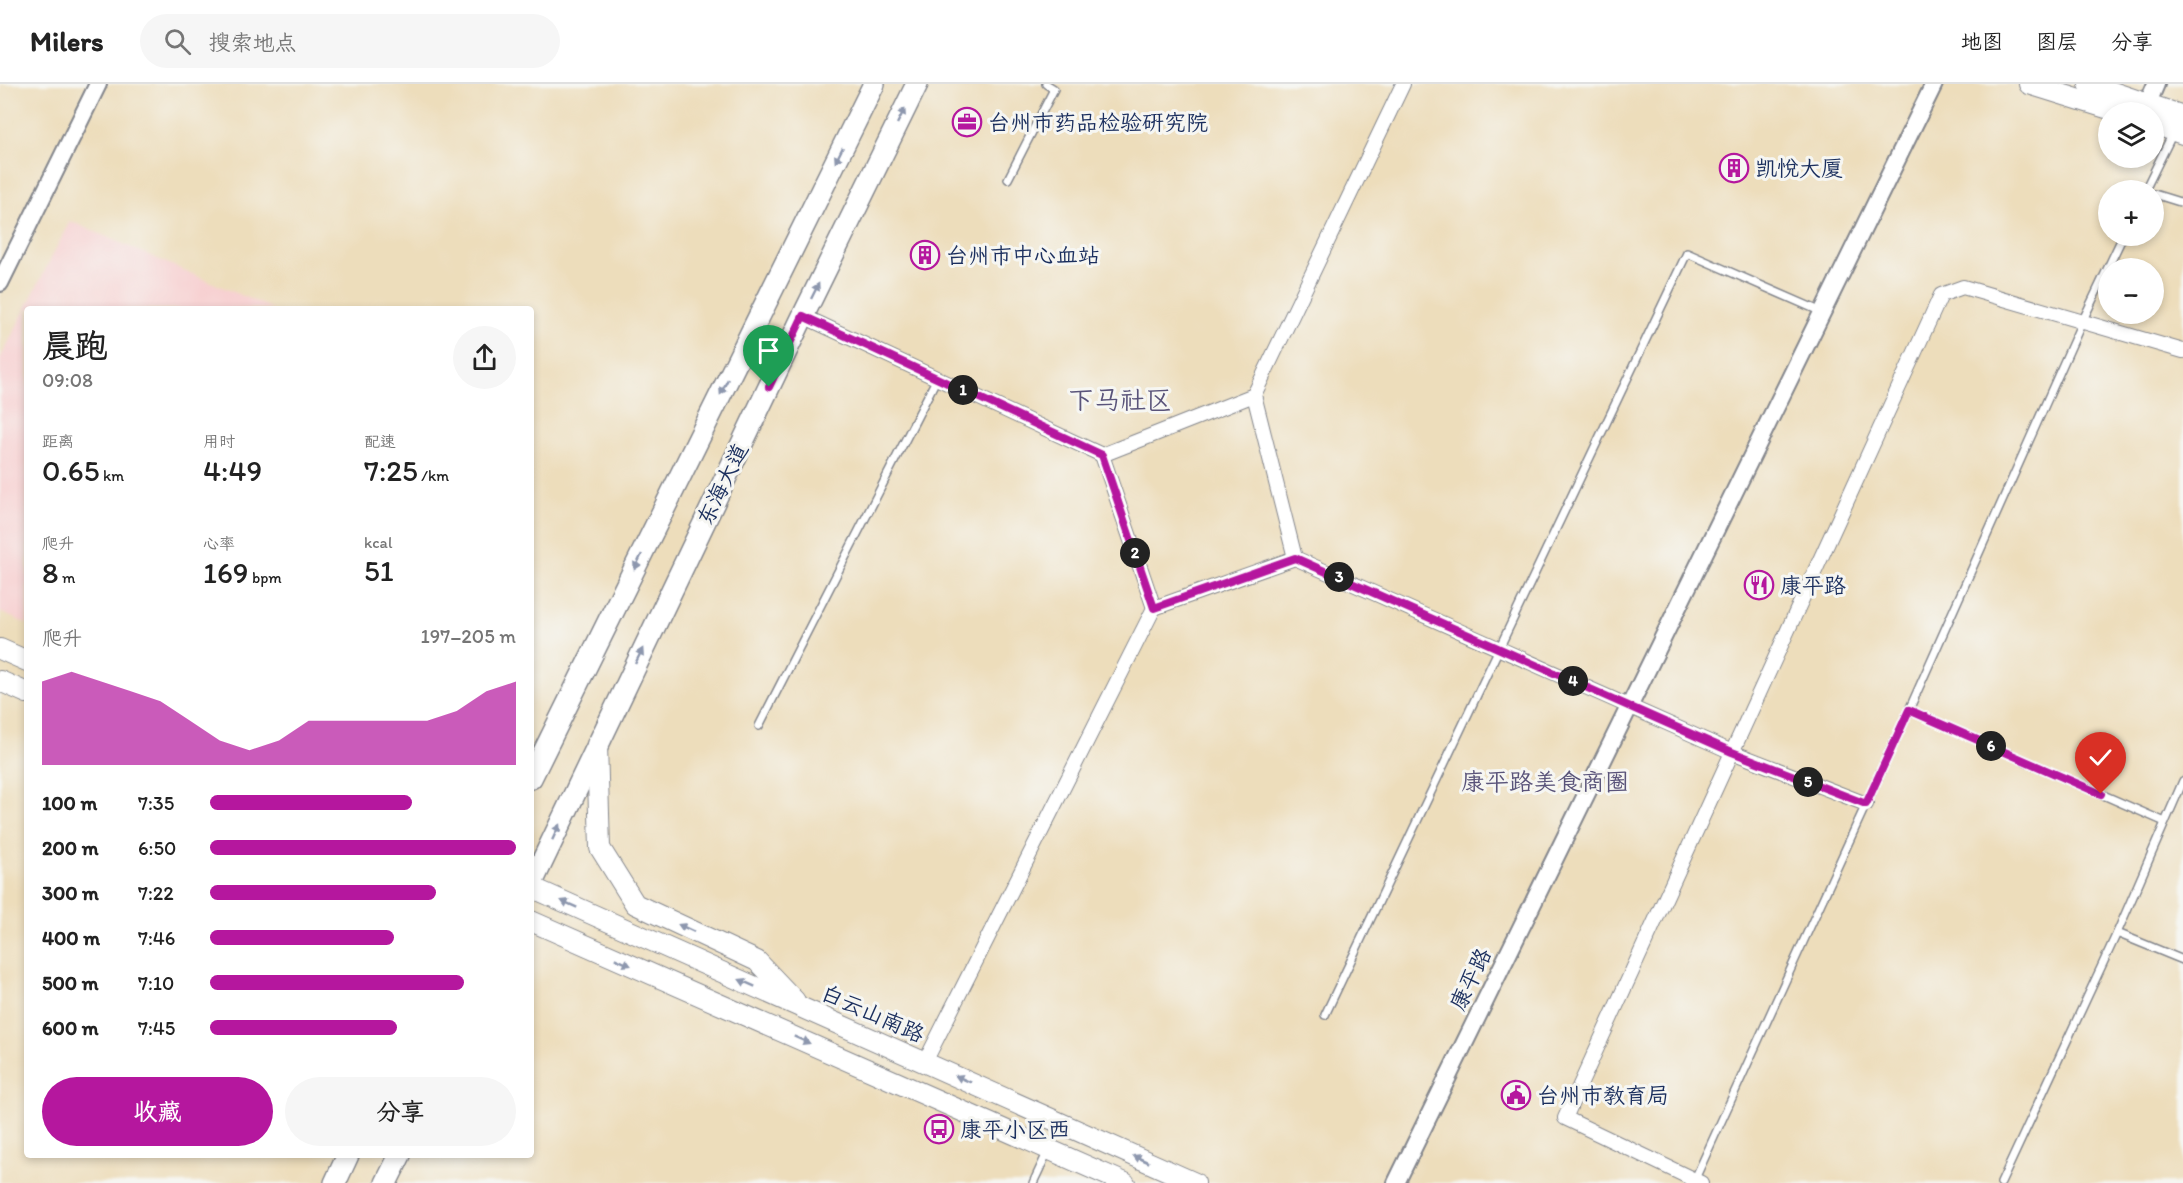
<!DOCTYPE html>
<html lang="zh">
<meta charset="utf-8">
<style>
body{margin:0;font-family:Itim,"LXGW WenKai TC",sans-serif;background:#f6f6f6;color:#222;height:100vh;display:flex;flex-direction:column;font-size:22px;white-space:nowrap}
*{box-sizing:border-box;margin:0}
p{font-size:20px;color:#767676}
.icon{flex:none;width:33px;height:33px;fill:none;stroke:currentColor;stroke-width:2;stroke-linecap:round;stroke-linejoin:round}
.map{position:relative;flex:1;overflow:hidden}
.side{position:absolute;left:24px;top:222px;width:510px;height:852px;display:flex;flex-direction:column;background:#fff;border-radius:6px;box-shadow:0 3px 9px #0003}
.side>*{flex:none}
.fabs{position:absolute;left:2098px;top:18px;display:grid;gap:12px}
.fabs a{display:grid;place-items:center;width:66px;height:66px;border-radius:50%;background:#fff;box-shadow:0 3px 9px #0003;font-size:30px}
.pin{position:absolute;display:grid;place-items:center;width:51px;height:51px;color:#fff;margin:-62px -26px;border-radius:50% 50% 50% 0;rotate:-45deg;box-shadow:0 0 6px #0007}
.pin .icon{rotate:45deg}
.km{position:absolute;width:30px;height:30px;margin:-15px;border-radius:50%;background:#222;color:#fff;font-size:16px;line-height:30px;text-align:center}
.round{display:grid;place-items:center;flex:none;width:63px;height:63px;border-radius:32px;background:#f6f6f6}
.summary{display:flex;align-items:center;justify-content:space-between;height:102px;padding:0 18px}
h1{font-size:33px;font-weight:600;line-height:45px}
.metrics{display:grid;grid-template-columns:repeat(3,1fr);gap:9px;height:102px;padding:6px 18px}
.metrics div{display:grid;align-content:center}
.metrics b{font-size:30px;font-weight:600}
.metrics small{font-size:16px;font-weight:400}
.metrics p{font-size:16px}
.chart{height:168px;padding:12px 18px}
.chart p{display:flex;justify-content:space-between}
.chart svg{width:100%;height:108px;margin-top:6px;fill:#b5179e;opacity:.7}
.primary-button{display:flex;gap:12px;margin-top:auto;padding:12px 18px}
.primary-button a{flex:1;height:69px;border-radius:36px;background:#b5179e;color:#fff;font-size:24px;font-weight:600;line-height:69px;text-align:center}
.primary-button a+a{background:#f6f6f6;color:#222}
ul{padding:0 18px;list-style:none;font-size:20px}
li{display:grid;grid-template-columns:96px 72px 1fr;align-items:center;height:45px}
li i{height:15px;border-radius:8px;background:#b5179e}
header{display:flex;align-items:center;gap:36px;box-sizing:border-box;height:84px;padding:0 30px;background:#fff;border-bottom:2px solid #e0e0e0}
header strong{font-size:28px}
nav{display:flex;gap:33px;margin-inline-start:auto;font-size:21px}
.search{width:420px;height:54px;background:#f6f6f6;display:flex;align-items:center;gap:15px;box-sizing:border-box;padding:0 21px;border-radius:33px;color:#767676;font-size:22px}
.map>svg:first-child{display:block}
.built{fill:#f7cfd0}
.lines{fill:none;stroke-linecap:round;stroke-linejoin:round}
.service-casing{stroke:#84868c;stroke-width:10}
.minor-casing{stroke:#84868c;stroke-width:16}
.tertiary-casing{stroke:#84868c;stroke-width:20}
.secondary-casing{stroke:#84868c;stroke-width:22}
.primary-casing{stroke:#84868c;stroke-width:24}
.service{stroke:#fff;stroke-width:7}
.minor{stroke:#fff;stroke-width:14}
.tertiary{stroke:#fff;stroke-width:16}
.secondary{stroke:#fff;stroke-width:20}
.primary{stroke:#fff;stroke-width:21}
.oneway{fill:#8d97ae}
.route-casing{stroke:#fff;stroke-width:12}
.route{stroke:#b5179e;stroke-width:8}
.labels{text-anchor:middle;stroke-width:6;stroke-linejoin:round;paint-order:stroke}
.poi-label{font-size:22px;fill:#1b2f5e;stroke:#f6f6f2;text-anchor:start}
.street-label{font-size:22px;fill:#1b2f5e;stroke:#f6f6f2}
.neighbourhood-label{font-size:24px;fill:#5a547a;stroke:#f6f6f2}
.quarter-label{font-size:26px;fill:#5a547a;stroke:#f6f6f2}
</style>
<header>
<strong>Milers</strong>
<div class="search"><svg class="icon" aria-label="search" viewBox="0 0 24 24"><circle cx="10" cy="10" r="6"/><path d="M15 15l6 6"/></svg>搜索地点</div>
<nav><a>地图</a><a>图层</a><a>分享</a></nav>
</header>
<div class="map">
<svg width="2183" height="1099" viewBox="0 0 2183 1099">
<rect width="100%" height="100%" fill="#f6f6f2"/>
<filter id="ink" filterUnits="userSpaceOnUse"><feTurbulence type="fractalNoise" baseFrequency=".0167" numOctaves="2"/><feDisplacementMap in="SourceGraphic" scale="12" xChannelSelector="R" yChannelSelector="G"/><feConvolveMatrix kernelMatrix="1 2 1 2 8 2 1 2 1" color-interpolation-filters="sRGB"/></filter>
<filter id="wash" filterUnits="userSpaceOnUse"><feTurbulence type="fractalNoise" baseFrequency=".008" numOctaves="4" result="noise"/><feDisplacementMap in="SourceGraphic" scale="24" xChannelSelector="R" yChannelSelector="G"/><feGaussianBlur stdDeviation="1.35" result="paint"/><feColorMatrix in="noise" values="0 0 0 0 0 0 0 0 0 0 0 0 0 0 0 0 0 1.4 0 .05"/><feComposite in="paint" operator="in"/></filter>
<g filter="url(#wash)">
<rect width="100%" height="100%" fill="#edddbb"/>
<polygon class="built" points="70,137 273,225 27,225 27,540 0,528 0,275"/>
</g>
<g filter="url(#ink)">
<g class="lines">
<g class="service-casing">
<g id="service">
<polyline points="1008,95 1054,5 1046,0"/>
<polyline points="2145,106 2173,49"/>
<polyline points="2154,110 2183,119"/>
<polyline points="1909,626 2165,738"/>
<polyline points="759,642 937,294"/>
<polyline points="2117,849 2183,876"/>
<polyline points="1325,931 1687,169 1822,228"/>
<polyline points="1694,1097 1909,626 2082,238 2123,152"/>
<polyline points="1033,1099 1048,1067"/>
<polyline points="2001,1099 2117,849 2183,697"/>
</g>
</g>
<g class="minor-casing">
<g id="minor">
<polyline points="803,232 1102,371"/>
<polyline points="1254,311 1403,0"/>
<polyline points="1295,474 1254,311 1102,371 1154,524 1295,474 1732,668 1866,720"/>
<polyline points="925,978 1154,524"/>
<polyline points="1701,1099 1565,1034 1941,211 1963,203 2183,267"/>
</g>
</g>
<g class="tertiary-casing">
<g id="tertiary">
<polyline points="2144,28 2156,0"/>
<polyline points="0,199 98,0"/>
<polyline points="1396,1099 1934,0"/>
</g>
</g>
<g class="secondary-casing">
<g id="secondary">
<polyline points="2029,0 2119,28"/>
<polyline points="2089,0 2183,32"/>
<polyline points="2154,40 2183,50"/>
<polyline points="0,565 27,577"/>
<polyline points="0,597 27,609"/>
<polyline points="597,660 600,764 635,820 757,877 795,917"/>
<polyline points="531,803 1195,1099"/>
<polyline points="531,837 1125,1099"/>
</g>
</g>
<g class="primary-casing">
<g id="primary">
<polyline points="531,694 874,0"/>
<polyline points="531,801 803,232 917,0"/>
<polyline points="335,1099 348,1071"/>
<polyline points="386,1099 400,1071"/>
</g>
</g>
<use href="#service" class="service"/>
<use href="#minor" class="minor"/>
<use href="#tertiary" class="tertiary"/>
<use href="#secondary" class="secondary"/>
<use href="#primary" class="primary"/>
</g>
<defs><path id="oneway-solid" d="M-6-.8H1V-3.2L6.5 0L1 3.2V.8H-6Z" transform="scale(1.5)"/></defs>
<g class="oneway">
<use href="#oneway-solid" transform="translate(901 32) rotate(-64)"/>
<use href="#oneway-solid" transform="translate(839 71) rotate(116)"/>
<use href="#oneway-solid" transform="translate(815 207) rotate(-64)"/>
<use href="#oneway-solid" transform="translate(724 303) rotate(116)"/>
<use href="#oneway-solid" transform="translate(638 478) rotate(116)"/>
<use href="#oneway-solid" transform="translate(639 572) rotate(-64)"/>
<use href="#oneway-solid" transform="translate(556 748) rotate(-65)"/>
<use href="#oneway-solid" transform="translate(569 820) rotate(-156)"/>
<use href="#oneway-solid" transform="translate(686 844) rotate(-155)"/>
<use href="#oneway-solid" transform="translate(623 878) rotate(24)"/>
<use href="#oneway-solid" transform="translate(747 899) rotate(-156)"/>
<use href="#oneway-solid" transform="translate(802 956) rotate(24)"/>
<use href="#oneway-solid" transform="translate(963 995) rotate(-156)"/>
<use href="#oneway-solid" transform="translate(1141 1075) rotate(-156)"/>
</g>
</g>
<g class="lines" filter="url(#ink)">
<g class="route-casing">
<polyline id="route" points="769,303 803,232 1102,371 1154,524 1295,474 1732,668 1866,720 1909,626 2101,710"/>
</g>
<use href="#route" class="route"/>
</g>
<defs>
<g id="office-ring" transform="scale(1.5)"><circle r="9.5" fill="#f6f6f2" stroke="#b5179e" stroke-width="1.5"/><path d="M-6-3h4V-5.5h4V-3h4V5H-6ZM-1-4.5V-3h2v-1.5ZM-6 0V1H6V0Z" fill="#b5179e"/></g>
<g id="building-ring" transform="scale(1.5)"><circle r="9.5" fill="#f6f6f2" stroke="#b5179e" stroke-width="1.5"/><path d="M-4-6H4V6H1V3H-1V6H-4ZM-2.5-4.3h1.7v1.8h-1.7ZM.8-4.3h1.7v1.8H.8ZM-2.5-1h1.7V.8h-1.7ZM.8-1h1.7V.8H.8Z" fill="#b5179e"/></g>
<g id="restaurant-ring" transform="scale(1.5)"><circle r="9.5" fill="#f6f6f2" stroke="#b5179e" stroke-width="1.5"/><path d="M-5-6h1v4h1v-4h1v4h1v-4h1v5L-1.5 .5V6h-2V.5L-5-1ZM5-6V6H3V1.5H1.5Q1.5-4 5-6Z" fill="#b5179e"/></g>
<g id="civic-ring" transform="scale(1.5)"><circle r="9.5" fill="#f6f6f2" stroke="#b5179e" stroke-width="1.5"/><path d="M-.6-6.5H3V-4.5H.6V-3L4-1V1h2V6H-6V1h2V-1L-.6-3ZM-1.2 2.5V6h2.4V2.5Z" fill="#b5179e"/></g>
<g id="bus-ring" transform="scale(1.5)"><circle r="9.5" fill="#f6f6f2" stroke="#b5179e" stroke-width="1.5"/><path d="M-5-6H5V4H4V6H2V4H-2V6H-4V4H-5ZM-3.5-4V0h7V-4ZM-3.5 1.2v1.5H-2V1.2ZM2 1.2v1.5H3.5V1.2Z" fill="#b5179e"/></g>
</defs>
<g fill-rule="evenodd">
<use href="#office-ring" x="967" y="38"/>
<use href="#building-ring" x="1734" y="84"/>
<use href="#building-ring" x="925" y="171"/>
<use href="#restaurant-ring" x="1759" y="501"/>
<use href="#civic-ring" x="1516" y="1011"/>
<use href="#bus-ring" x="939" y="1045"/>
</g>
<g class="labels">
<g class="poi-label">
<text x="988" y="46">台州市药品检验研究院</text>
<text x="1755" y="92">凯悦大厦</text>
<text x="946" y="179">台州市中心血站</text>
<text x="1780" y="509">康平路</text>
<text x="1537" y="1019">台州市教育局</text>
<text x="960" y="1053">康平小区西</text>
</g>
<g class="street-label">
<text transform="translate(722 400) rotate(-64)" y="8">东海大道</text>
<text transform="translate(1470 895) rotate(-64)" y="8">康平路</text>
<text transform="translate(873 929) rotate(24)" y="8">白云山南路</text>
</g>
<g class="neighbourhood-label">
<text x="1545" y="706">康平路美食商圈</text>
</g>
<g class="quarter-label">
<text x="1120" y="325">下马社区</text>
</g>
</g>
</svg>
<div class="fabs">
<a><svg class="icon" aria-label="layers" viewBox="0 0 24 24"><path d="M12 4l9 5-9 5-9-5zM3 14l9 5 9-5"/></svg></a>
<a>+</a>
<a>−</a>
</div>
<div class="pin" style="left:769px;top:303px;background:#1e9e55"><svg class="icon" aria-label="arrive" viewBox="0 0 24 24"><path d="M6 21V4h12l-3 4 3 4H6"/></svg></div>
<div class="pin" style="left:2101px;top:710px;background:#d93025"><svg class="icon" aria-label="check" viewBox="0 0 24 24"><path d="M5 12l5 5 9-10"/></svg></div>
<b class="km" style="left:963px;top:306px">1</b>
<b class="km" style="left:1135px;top:469px">2</b>
<b class="km" style="left:1339px;top:493px">3</b>
<b class="km" style="left:1573px;top:597px">4</b>
<b class="km" style="left:1808px;top:698px">5</b>
<b class="km" style="left:1991px;top:662px">6</b>
<section class="side">
<div class="summary"><div><h1>晨跑</h1><p>09:08</p></div><a class="round"><svg class="icon" aria-label="share" viewBox="0 0 24 24"><path d="M12 15V3M7 8l5-5 5 5M5 13v7h14v-7"/></svg></a></div>
<div class="metrics">
<div><p>距离</p><b>0.65<small> km</small></b></div>
<div><p>用时</p><b>4:49</b></div>
<div><p>配速</p><b>7:25<small> /km</small></b></div>
</div>
<div class="metrics">
<div><p>爬升</p><b>8<small> m</small></b></div>
<div><p>心率</p><b>169<small> bpm</small></b></div>
<div><p>kcal</p><b>51</b></div>
</div>
<div class="chart"><p><span>爬升</span>197–205 m</p>
<svg viewBox="0 0 160 44" preserveAspectRatio="none"><path d="M0 44V10L10 6L20 10L30 14L40 18L50 26L60 34L70 38L80 34L90 26L100 26L110 26L120 26L130 26L140 22L150 14L160 10V44z"/></svg>
</div>
<ul>
<li><b>100 m</b>7:35<i style="width:66%"></i></li>
<li><b>200 m</b>6:50<i style="width:100%"></i></li>
<li><b>300 m</b>7:22<i style="width:74%"></i></li>
<li><b>400 m</b>7:46<i style="width:60%"></i></li>
<li><b>500 m</b>7:10<i style="width:83%"></i></li>
<li><b>600 m</b>7:45<i style="width:61%"></i></li>
</ul>
<div class="primary-button"><a>收藏</a><a>分享</a></div>
</section>
</div>
